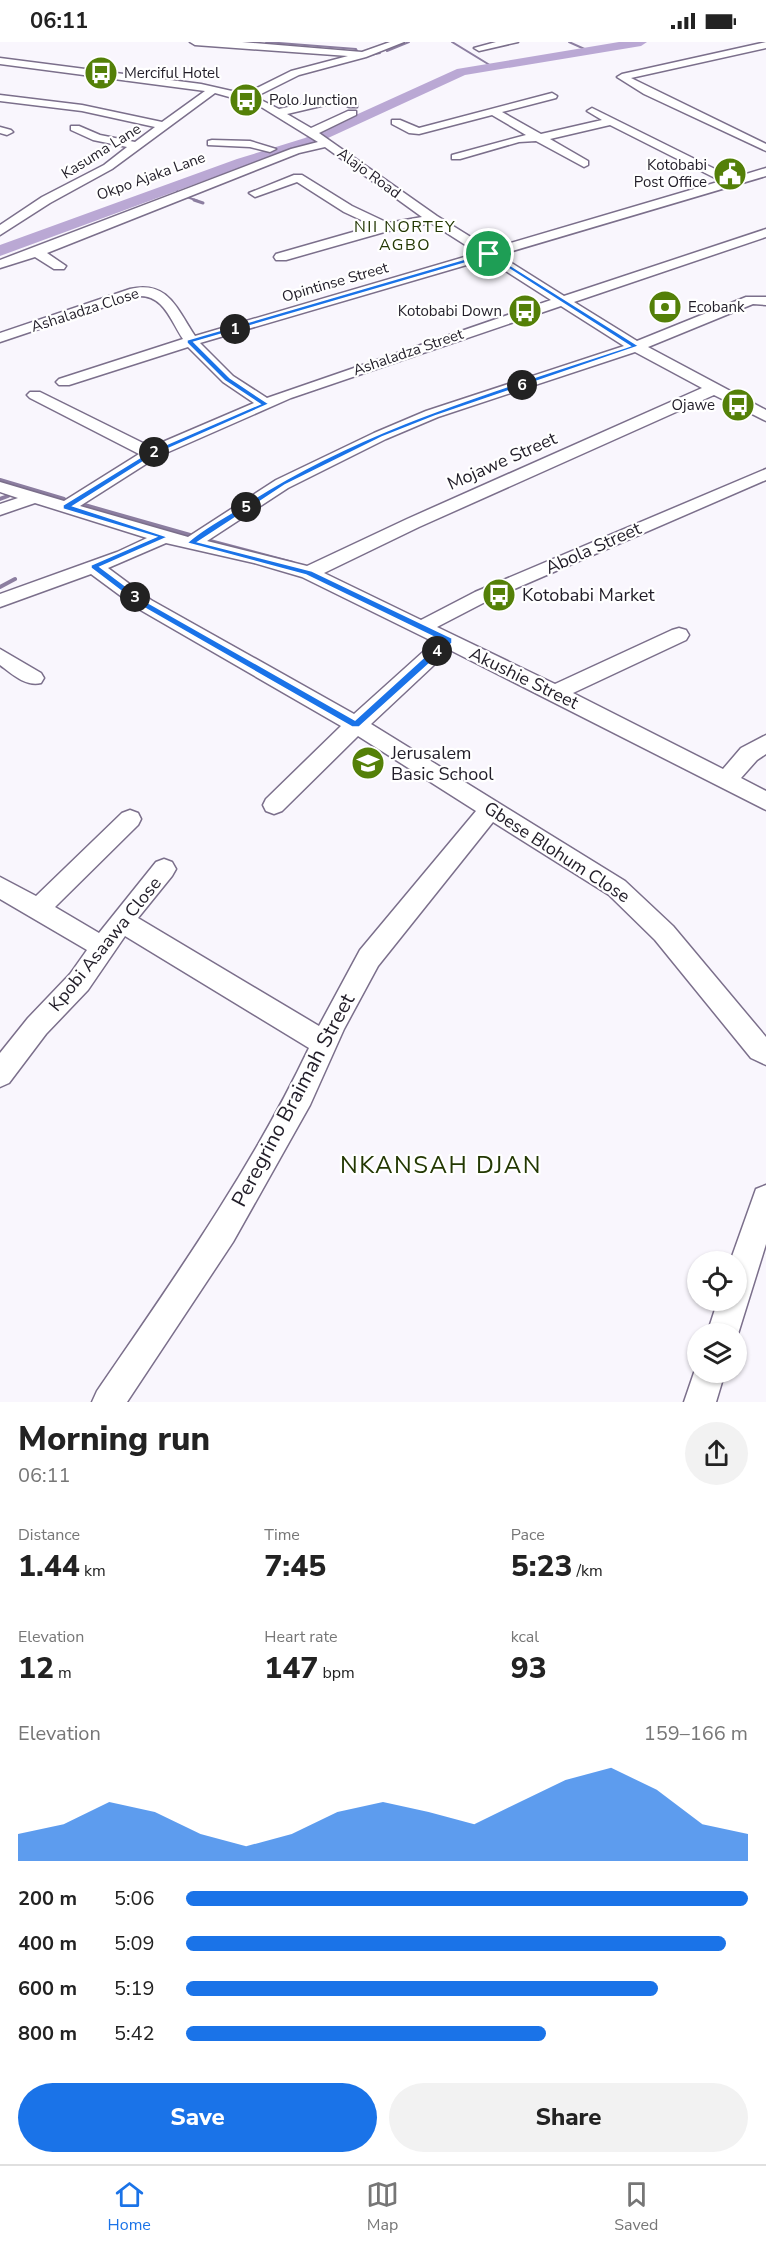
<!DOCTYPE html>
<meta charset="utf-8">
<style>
body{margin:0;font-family:"Nunito Sans",sans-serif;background:#f2f2f2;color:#222;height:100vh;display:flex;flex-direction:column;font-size:22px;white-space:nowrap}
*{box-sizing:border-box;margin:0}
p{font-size:20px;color:#767676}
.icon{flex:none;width:33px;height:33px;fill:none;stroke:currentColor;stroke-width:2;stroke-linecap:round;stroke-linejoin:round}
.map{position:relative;height:1360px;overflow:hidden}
.side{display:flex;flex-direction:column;background:#fff;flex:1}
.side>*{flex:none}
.tools{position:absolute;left:687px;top:1209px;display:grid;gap:12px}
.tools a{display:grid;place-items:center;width:60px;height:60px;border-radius:50%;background:#fff;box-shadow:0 2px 4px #0004;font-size:30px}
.pin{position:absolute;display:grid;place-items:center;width:51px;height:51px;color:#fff;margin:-26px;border:3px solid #fff;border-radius:50%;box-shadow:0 2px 6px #0007}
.km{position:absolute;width:30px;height:30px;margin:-15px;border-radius:50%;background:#222;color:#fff;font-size:16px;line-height:30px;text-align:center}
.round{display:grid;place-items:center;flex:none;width:63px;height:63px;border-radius:32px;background:#f2f2f2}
.summary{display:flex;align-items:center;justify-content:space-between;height:102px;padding:0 18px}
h1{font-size:33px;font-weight:800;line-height:45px}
.metrics{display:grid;grid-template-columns:repeat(3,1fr);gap:9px;height:102px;padding:6px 18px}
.metrics div{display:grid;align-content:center}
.metrics b{font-size:30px;font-weight:800}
.metrics small{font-size:16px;font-weight:400}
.metrics p{font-size:16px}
.chart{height:168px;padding:12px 18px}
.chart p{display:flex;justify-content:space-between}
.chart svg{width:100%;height:108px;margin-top:6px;fill:#1a73e8;opacity:.7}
.button{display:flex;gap:12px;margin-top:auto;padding:12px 18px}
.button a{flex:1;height:69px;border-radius:36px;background:#1a73e8;color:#fff;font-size:24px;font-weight:800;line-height:69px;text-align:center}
.button a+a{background:#f2f2f2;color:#222}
ul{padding:0 18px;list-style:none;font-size:20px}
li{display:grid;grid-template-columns:96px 72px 1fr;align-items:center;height:45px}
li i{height:15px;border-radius:8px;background:#1a73e8}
.status{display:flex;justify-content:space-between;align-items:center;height:42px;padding:0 30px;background:#fff;direction:ltr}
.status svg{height:16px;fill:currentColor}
.tabs{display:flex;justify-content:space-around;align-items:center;height:84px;border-top:2px solid #e0e0e0;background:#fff;font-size:16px;color:#767676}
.tabs a{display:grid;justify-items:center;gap:3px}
.tabs .on{color:#1a73e8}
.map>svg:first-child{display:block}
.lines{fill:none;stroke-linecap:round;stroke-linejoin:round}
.stream-far2{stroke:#8c7ea0;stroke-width:2}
.stream-far1{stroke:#8c7ea0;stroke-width:3}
.stream{stroke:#8c7ea0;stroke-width:4}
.river{fill:#baa8d4;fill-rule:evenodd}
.minor-casing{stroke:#7b6f8b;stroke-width:3}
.minor{fill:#fff;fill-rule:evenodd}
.route{fill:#1a73e8;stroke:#fff;stroke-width:1.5;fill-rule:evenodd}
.labels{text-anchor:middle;stroke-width:4.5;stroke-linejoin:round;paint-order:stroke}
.far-poi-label{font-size:15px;fill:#211d28;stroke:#fff;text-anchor:start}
.far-street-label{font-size:15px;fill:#211d28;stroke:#fff}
.far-neighbourhood-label{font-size:16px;letter-spacing:1.5px;fill:#233803;stroke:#fff}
.street-label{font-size:18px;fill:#211d28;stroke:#fff}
.poi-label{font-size:18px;fill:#211d28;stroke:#fff;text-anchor:start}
.near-street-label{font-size:21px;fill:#211d28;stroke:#fff}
.near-neighbourhood-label{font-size:24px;letter-spacing:1.5px;fill:#233803;stroke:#fff}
</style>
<div class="status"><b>06:11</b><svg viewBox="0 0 49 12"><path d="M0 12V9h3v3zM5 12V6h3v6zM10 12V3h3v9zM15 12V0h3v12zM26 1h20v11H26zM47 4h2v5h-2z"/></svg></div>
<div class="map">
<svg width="766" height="1360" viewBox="0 0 766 1360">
<rect width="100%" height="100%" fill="#f9f6fd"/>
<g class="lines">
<g class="stream-far2">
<polyline points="266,0 356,7 358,11 362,11"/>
<polyline points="452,0 493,25"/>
<polyline points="569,0 589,9"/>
<polyline points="387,9 409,0"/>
<polyline points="365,14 380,11"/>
<polyline points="258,57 275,65"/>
<polyline points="177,143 177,150 181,152"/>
<polyline points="187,155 198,159"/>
</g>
<polyline class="stream-far1" points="194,158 203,161"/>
<g class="stream">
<polyline points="0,438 64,457"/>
<polyline points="0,457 8,454"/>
<polyline points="81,462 190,493"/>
<polyline points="210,499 293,521"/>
<polyline points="0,545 15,537"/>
</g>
<polygon class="river" points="619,0 647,0 641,4 465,33 315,102 247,123 0,214 0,203 237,117 305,96 457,27"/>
<g class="minor-casing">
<g id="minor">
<path d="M190,0h52l120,10 28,-10h14l-38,15 -67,18 -44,22 24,12 60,-13 18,7v4h-8l-11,-5 -51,12 24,14 37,-17h8v4l-37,18 118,83 53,33 231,-68 -111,-56 -60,14 38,22v4l-4,2 -48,-26 -17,1 -59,17h-8v-4l74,-20 -34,-20 -73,19 -10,-1 -17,-9v-4h8l19,8 133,-35 5,3 -1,2 -54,14 39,22 61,-14 -15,-9 5,-3 141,70 33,-10v8l-267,79 65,41 202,-67v8l-192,65 63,39 109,-44h20v8l-13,-1 -105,43 118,63v11l-52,-26 -295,132 -95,46 97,47 54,-28 291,-123v11l-277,120 -52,27 118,57 117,-54 7,-2 7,2 3,5 -3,5 -113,53 150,76 18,-21 25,-13v19l-9,6 -16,18 25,13v19l-316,-160 -79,74 254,157 48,45 93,111v28l-15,-7 -96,-118 -46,-45 -116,-73 -115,144 -34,63 -34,76 -77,137 -106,160h-35l5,-11c76,-111 154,-221 212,-343l-184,-112 -37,54 -42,44 -37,49 -9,4v-34l28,-35 42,-44 17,-24 -87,-51v-22l36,19 86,-83 8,-3 8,3 3,6 -3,6 -83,82 44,26 57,-71 8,-3 8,3 4,7 -4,7 -34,42 181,108 41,-76 116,-139 -118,-75 -76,75 -8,3 -8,-3 -3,-6 3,-6 75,-73 -204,-118 -46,-34 -91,33v-13l117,-42 30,-14 -112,-35 -35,12v-11l18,-6 -18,-6v-10l64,19 75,-47 -109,-56 -3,-3 3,-3h10l111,55 103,-44 -31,-21 -35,-35 -119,38h-10l-3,-3 3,-3 124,-40c-13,-20 -20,-45 -46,-43l-137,46v-9l130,-44c38,-9 47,20 65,47l283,-83 -47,-30 -43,8 -102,29h-10l-2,-3 2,-3 98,-28 -30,-14 -47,-30 -42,15 -6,-4 45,-18h8l50,31 36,17 34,-6 -97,-70 -26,6 -252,100 19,13 -2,3h-10l-19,-12 -35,11v-8l291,-111 27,-7 -60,-37 -43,-12 -103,76 -62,34 -50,32v-10l42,-28 62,-32 23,-18 -34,-7 -22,-10v-4h8l21,9 35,7 20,-15 -73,-16 -82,-10v-6l82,10 80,17 43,-31 -205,-27v-6l201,26 44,10 46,-23 57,-15 -153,-11zM487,217l64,41 -284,98 -34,-22 -33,-33zM561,264l63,40 -198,65 -52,22 -98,47 -88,57 -108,-31 77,-49 134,-59zM635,310l67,36 -295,131 -100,47 -100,-25 81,-53 98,-49 52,-22zM166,501l88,20 48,14 132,65 -80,72 -203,-114 -43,-32z"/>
<polygon points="496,0 518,0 479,9 474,6"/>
<polygon points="766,0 766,6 631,36 766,102 766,109 644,52 617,35 622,32"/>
<polygon points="0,85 11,88 13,90 7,93 0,91"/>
<polygon points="212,98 250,99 276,107 270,110 250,105 208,103 208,99"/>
<path d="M0,607l41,24 3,5 -3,5c-15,4 -29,-9 -41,-18z"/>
<polygon points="766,1143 766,1202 738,1292 736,1295 736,1292 707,1292 718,1258 736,1258 736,1220 730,1220 756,1147"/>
<polygon points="698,1319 698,1330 725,1330 716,1360 684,1360"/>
</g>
</g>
<use href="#minor" class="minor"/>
</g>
<path class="route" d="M489,210l150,94 -204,70 -53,21 -97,48 -87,57 114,29 140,67v5l-93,84h-7l-211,-121 -50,-38v-3l65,-28 -93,-28v-4l86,-53 111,-48 -35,-23 -38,-38v-3zM489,214l141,90c-132,44 -268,82 -386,159 -18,12 -41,23 -57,38l119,32 136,66 -87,79 -208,-118 -47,-35 68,-30 -95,-31 81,-51 115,-51 -39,-26 -36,-36z"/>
<defs>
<g id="bus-disc" transform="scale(1.725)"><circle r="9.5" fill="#548008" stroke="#fff"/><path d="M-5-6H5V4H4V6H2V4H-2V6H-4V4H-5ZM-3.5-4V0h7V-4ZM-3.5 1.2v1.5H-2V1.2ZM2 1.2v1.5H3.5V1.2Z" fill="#fff"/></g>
<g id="civic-disc" transform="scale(1.725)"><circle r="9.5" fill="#548008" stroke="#fff"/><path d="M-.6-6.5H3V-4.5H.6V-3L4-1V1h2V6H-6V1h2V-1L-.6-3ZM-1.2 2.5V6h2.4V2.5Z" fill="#fff"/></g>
<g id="bank-disc" transform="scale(1.725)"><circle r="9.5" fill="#548008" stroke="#fff"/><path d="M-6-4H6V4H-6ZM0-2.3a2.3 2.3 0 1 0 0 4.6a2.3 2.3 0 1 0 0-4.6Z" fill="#fff"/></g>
<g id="school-disc" transform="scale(1.725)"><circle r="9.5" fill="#548008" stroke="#fff"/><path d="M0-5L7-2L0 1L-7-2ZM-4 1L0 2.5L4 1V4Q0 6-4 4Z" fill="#fff"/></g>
</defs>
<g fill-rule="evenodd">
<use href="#bus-disc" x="101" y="31"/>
<use href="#bus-disc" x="246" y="58"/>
<use href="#civic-disc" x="730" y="132"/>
<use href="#bank-disc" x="665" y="265"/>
<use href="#bus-disc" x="525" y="269"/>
<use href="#bus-disc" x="738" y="363"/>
<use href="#bus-disc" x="499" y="553"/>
<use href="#school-disc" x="368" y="721"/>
</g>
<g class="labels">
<g class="far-poi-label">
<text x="124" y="36">Merciful Hotel</text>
<text x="269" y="63">Polo Junction</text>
<text x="707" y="128" text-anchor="end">Kotobabi<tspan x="707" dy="17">Post Office</tspan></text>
<text x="688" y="270">Ecobank</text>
<text x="502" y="274" text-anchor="end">Kotobabi Down</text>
<text x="715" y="368" text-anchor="end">Ojawe</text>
</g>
<g class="far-street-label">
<text transform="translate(101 109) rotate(-32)" y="5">Kasuma Lane</text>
<text transform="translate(369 131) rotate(36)" y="5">Alajo Road</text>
<text transform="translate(151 134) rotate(-20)" y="5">Okpo Ajaka Lane</text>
<text transform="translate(335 240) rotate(-16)" y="5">Opintinse Street</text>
<text transform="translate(85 268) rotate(-18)" y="5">Ashaladza Close</text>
<text transform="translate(408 310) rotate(-19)" y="5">Ashaladza Street</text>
</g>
<g class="far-neighbourhood-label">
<text x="405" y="190">NII NORTEY<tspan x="405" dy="18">AGBO</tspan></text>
</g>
<g class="street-label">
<text transform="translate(502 419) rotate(-24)" y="6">Mojawe Street</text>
<text transform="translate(593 506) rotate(-24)" y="6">Abola Street</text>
<text transform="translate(524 636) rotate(26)" y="6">Akushie Street</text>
<text transform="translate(557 810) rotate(33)" y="6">Gbese Blohum Close</text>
<text transform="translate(105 902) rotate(-51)" y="6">Kpobi Asaawa Close</text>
</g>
<g class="poi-label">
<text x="522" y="559">Kotobabi Market</text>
<text x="391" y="717">Jerusalem<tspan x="391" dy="21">Basic School</tspan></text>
</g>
<g class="near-street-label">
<text transform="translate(293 1058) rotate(-62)" y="7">Peregrino Braimah Street</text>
</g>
<g class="near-neighbourhood-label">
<text x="441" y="1131">NKANSAH DJAN</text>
</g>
</g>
</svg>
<div class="tools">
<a><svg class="icon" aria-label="locate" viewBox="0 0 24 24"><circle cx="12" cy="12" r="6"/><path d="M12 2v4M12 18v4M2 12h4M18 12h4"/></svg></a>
<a><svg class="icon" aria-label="layers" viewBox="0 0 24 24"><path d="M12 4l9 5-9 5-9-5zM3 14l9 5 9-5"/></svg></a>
</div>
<div class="pin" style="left:489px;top:212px;background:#1e9e55"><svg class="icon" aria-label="arrive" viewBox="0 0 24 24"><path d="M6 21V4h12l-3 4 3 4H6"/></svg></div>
<b class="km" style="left:235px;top:287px">1</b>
<b class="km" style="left:154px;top:410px">2</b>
<b class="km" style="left:135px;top:555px">3</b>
<b class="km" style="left:437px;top:609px">4</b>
<b class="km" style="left:246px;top:465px">5</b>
<b class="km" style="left:522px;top:343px">6</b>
</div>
<section class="side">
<div class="summary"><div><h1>Morning run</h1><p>06:11</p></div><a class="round"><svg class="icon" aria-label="share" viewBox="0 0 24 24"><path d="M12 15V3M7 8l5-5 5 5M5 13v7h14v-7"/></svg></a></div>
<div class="metrics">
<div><p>Distance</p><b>1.44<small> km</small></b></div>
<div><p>Time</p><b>7:45</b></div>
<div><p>Pace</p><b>5:23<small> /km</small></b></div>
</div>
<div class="metrics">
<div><p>Elevation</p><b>12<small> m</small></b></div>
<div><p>Heart rate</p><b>147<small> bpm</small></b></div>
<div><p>kcal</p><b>93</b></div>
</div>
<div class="chart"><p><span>Elevation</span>159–166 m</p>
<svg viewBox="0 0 160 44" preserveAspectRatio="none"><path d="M0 44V33L10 29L20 20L30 24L40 33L50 38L60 33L70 24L80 20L90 24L100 29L110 20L120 11L130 6L140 15L150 29L160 33V44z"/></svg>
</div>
<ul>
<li><b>200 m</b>5:06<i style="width:100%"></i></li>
<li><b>400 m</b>5:09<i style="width:96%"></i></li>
<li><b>600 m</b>5:19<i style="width:84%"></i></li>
<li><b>800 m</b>5:42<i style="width:64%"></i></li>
</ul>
<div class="button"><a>Save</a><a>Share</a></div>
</section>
<nav class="tabs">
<a class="on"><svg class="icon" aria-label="home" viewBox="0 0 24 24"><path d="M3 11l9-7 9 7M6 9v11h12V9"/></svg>Home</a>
<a><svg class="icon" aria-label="map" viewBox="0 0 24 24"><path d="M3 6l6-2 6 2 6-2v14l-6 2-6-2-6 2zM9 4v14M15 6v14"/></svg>Map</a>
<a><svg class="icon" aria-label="saved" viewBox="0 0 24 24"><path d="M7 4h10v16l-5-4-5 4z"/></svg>Saved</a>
</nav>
